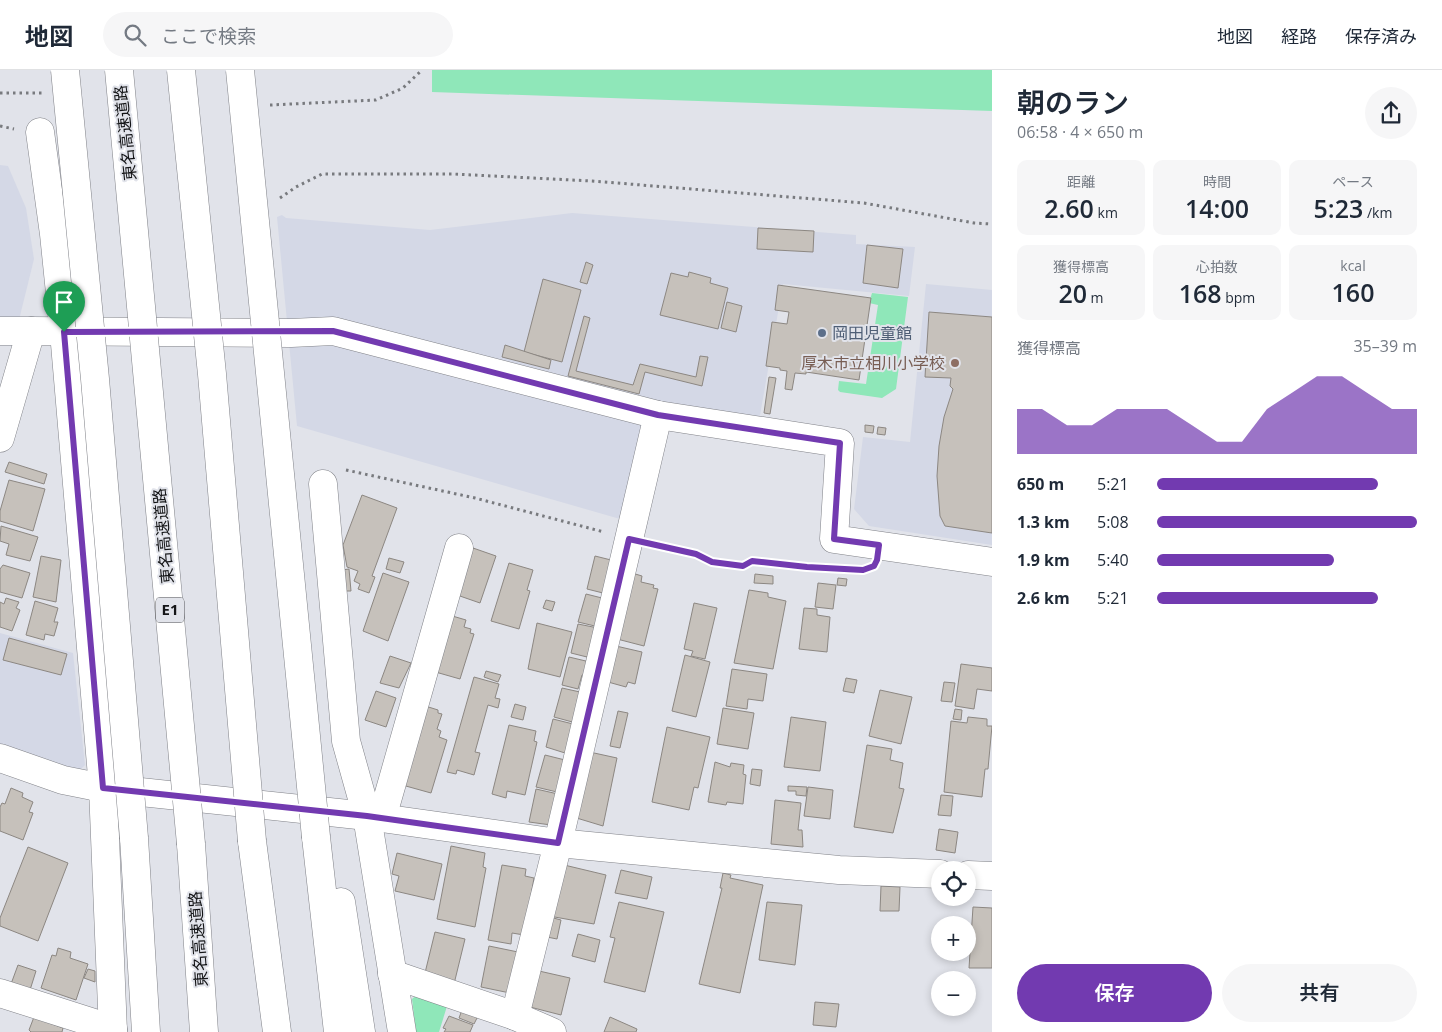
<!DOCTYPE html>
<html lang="ja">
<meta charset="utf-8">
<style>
body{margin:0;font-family:"Open Sans","Noto Sans JP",sans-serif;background:#f6f6f7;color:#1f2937;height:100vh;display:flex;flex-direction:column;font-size:19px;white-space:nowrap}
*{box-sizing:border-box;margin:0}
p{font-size:16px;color:#747a83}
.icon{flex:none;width:28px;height:28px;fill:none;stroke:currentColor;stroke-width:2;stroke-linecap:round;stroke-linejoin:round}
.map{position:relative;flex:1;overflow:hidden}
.side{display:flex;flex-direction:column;background:#fff;width:450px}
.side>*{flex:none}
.tools{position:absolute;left:931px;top:791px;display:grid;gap:10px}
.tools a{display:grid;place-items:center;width:45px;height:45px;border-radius:50%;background:#fff;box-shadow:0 2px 8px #0003;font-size:25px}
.pin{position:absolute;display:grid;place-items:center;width:42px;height:42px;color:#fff;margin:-51px -21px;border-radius:50% 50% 50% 0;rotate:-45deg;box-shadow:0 0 5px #0007}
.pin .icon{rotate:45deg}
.round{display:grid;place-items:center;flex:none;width:52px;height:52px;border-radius:26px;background:#f6f6f7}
.headline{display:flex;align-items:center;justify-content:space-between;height:85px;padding:0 25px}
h1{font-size:28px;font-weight:600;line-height:38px}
.stats{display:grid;grid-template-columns:repeat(3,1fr);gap:8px;height:85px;padding:5px 25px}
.stats div{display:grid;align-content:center;border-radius:10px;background:#f6f6f7;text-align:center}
.stats b{font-size:25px;font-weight:600}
.stats small{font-size:14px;font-weight:400}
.stats p{font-size:14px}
.chart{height:140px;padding:10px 25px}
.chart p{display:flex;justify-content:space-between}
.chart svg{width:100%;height:90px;margin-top:5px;fill:#723ab0;opacity:.7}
.button{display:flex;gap:10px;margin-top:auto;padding:10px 25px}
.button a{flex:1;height:58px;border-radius:30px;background:#723ab0;color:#fff;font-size:20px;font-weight:600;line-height:58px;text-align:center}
.button a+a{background:#f6f6f7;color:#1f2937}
ul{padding:0 25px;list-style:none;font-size:16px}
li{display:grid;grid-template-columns:80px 60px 1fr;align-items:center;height:38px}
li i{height:12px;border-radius:6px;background:#723ab0}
header{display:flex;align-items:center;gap:30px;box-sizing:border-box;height:70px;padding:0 25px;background:#fff;border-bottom:1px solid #e0e1e3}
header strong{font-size:24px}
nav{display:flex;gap:28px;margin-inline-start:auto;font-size:18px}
.search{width:350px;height:45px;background:#f6f6f7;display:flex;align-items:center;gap:12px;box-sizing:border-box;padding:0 18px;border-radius:28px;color:#747a83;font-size:19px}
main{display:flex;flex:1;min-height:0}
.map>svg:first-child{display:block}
.built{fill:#d4d8e6}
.green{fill:#8fe7b9}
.building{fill:#c6c1bb;stroke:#8c8782}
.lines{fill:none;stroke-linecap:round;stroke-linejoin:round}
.minor-casing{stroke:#808288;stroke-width:29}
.tertiary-casing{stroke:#808288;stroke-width:29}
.motorway-casing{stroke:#808288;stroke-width:29}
.path{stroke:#787a7e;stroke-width:3;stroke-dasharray:2.5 4;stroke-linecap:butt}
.minor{stroke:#fff;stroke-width:28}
.tertiary{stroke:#fff;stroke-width:28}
.motorway{stroke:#fff;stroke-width:28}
.motorway-bridge-casing{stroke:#808288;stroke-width:29;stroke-linecap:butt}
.motorway-bridge{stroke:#fff;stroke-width:28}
.route-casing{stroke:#fff;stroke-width:10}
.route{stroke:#723ab0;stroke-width:6}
.service-dot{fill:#5c6f8a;stroke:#e1e3ea;stroke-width:2}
.education-dot{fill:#8d6e63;stroke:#e1e3ea;stroke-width:2}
.labels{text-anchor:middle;stroke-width:4;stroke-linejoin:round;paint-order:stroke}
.shield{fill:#e1e3ea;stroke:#525356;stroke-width:1}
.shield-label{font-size:15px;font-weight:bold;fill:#141517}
.street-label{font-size:16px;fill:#141517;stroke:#e1e3ea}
.service-label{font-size:16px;fill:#4e5e75;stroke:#e1e3ea;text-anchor:start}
.education-label{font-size:16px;fill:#785e54;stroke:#e1e3ea;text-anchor:end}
</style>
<header>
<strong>地図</strong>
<div class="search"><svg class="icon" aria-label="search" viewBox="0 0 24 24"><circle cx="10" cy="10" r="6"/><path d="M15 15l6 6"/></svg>ここで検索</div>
<nav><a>地図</a><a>経路</a><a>保存済み</a></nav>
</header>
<main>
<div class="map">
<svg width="992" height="962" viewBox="0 0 992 962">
<rect width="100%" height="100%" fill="#e1e3ea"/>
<g class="built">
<polygon points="0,95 8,96 26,138 34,189 19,250 0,247"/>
<polygon points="572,143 856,165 856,174 915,177 909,226 783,214 759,351 656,337 627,451 297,356 277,147 282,145 286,148 430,160"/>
<polygon points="926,214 992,220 992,475 869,456 854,439 863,367 910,372"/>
<polygon points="0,563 73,583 85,695 78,702 0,678"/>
</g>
<g class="green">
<polygon points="432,0 992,0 992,41 432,22"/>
<polygon points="872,223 908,227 896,319 882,328 840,322 838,320 839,311 866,314 878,235 869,233"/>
<polygon points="419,923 448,933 439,962 416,962 412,929"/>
</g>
<g class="building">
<polygon points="758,158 814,161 813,182 757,179"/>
<polygon points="867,175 903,179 898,218 863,213"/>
<polygon points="586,192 593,195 587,214 580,212"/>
<polygon points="689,202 711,208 710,213 728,218 718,259 660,245 671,203 688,207"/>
<polygon points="543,209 581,220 562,292 524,282"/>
<polygon points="778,215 871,228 859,310 806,302 806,304 795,303 792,320 785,319 787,301 780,300 780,298 766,296 772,252 787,254 789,242 775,240"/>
<polygon points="727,232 742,236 736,262 721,258"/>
<polygon points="929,242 992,247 992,463 945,456 940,446 937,406 939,376 944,347 953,319 950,316 951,308 925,307"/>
<polygon points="584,246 590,248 576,301 633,315 640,294 696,307 700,286 708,287 702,316 645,302 639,324 568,306"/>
<polygon points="505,275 551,290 549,299 502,287"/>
<polygon points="769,307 776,308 770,344 764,343"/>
<polygon points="865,355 874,356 873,363 865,362"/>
<polygon points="878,357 886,358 885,365 877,364"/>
<polygon points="9,392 47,404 44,414 5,402"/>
<polygon points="9,410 45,419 33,461 0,451 0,441"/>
<polygon points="362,425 397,438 372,506 375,507 369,523 358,519 360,514 354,511 358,501 347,497 343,475"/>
<polygon points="1,456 38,467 30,491 6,485 9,474 0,471"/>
<polygon points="473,478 496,486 480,533 457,525"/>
<polygon points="41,486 61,490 56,532 33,527"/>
<polygon points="595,486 615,491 607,524 587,519"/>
<polygon points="389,488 404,492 400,503 386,499"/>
<polygon points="509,493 533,500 527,520 530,521 519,559 491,551"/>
<polygon points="3,495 30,503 22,528 0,522 0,499"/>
<polygon points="349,499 351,521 344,521 342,500"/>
<polygon points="383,503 409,512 388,571 363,561"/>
<polygon points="632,503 642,506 641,512 654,515 653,518 658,519 644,576 617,569"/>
<polygon points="755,504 773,506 773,514 754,513"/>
<polygon points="838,508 847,509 846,516 837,515"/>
<polygon points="818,513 836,515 833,539 815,537"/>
<polygon points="749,520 768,523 768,527 786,531 773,599 734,593"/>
<polygon points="586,524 606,529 599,557 578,552"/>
<polygon points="6,528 19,532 16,538 20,540 12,561 0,557 0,532 4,534"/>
<polygon points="546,530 555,532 552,541 543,538"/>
<polygon points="35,531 58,538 54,552 58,552 54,566 45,564 44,570 26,565"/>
<polygon points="694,533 717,538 705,589 691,586 693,581 684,579"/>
<polygon points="804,538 817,539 817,545 830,547 827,582 799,579"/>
<polygon points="449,545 466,550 464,557 471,559 470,563 474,564 460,609 432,601"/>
<polygon points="537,553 572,562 560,607 528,599"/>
<polygon points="578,554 598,558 587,587 571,583"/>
<polygon points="9,568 67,584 61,605 3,590"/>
<polygon points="616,576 642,582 635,614 628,612 626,617 608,612"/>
<polygon points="685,585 710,592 696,647 672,641"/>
<polygon points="390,586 411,593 399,618 380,613"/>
<polygon points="569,587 590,592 586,606 582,605 578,619 562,615"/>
<polygon points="961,594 992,598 992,621 977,619 974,639 955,636"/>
<polygon points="732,599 767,604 763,631 748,629 747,639 726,636"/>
<polygon points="486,601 501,605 498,612 484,607"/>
<polygon points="474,607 499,614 495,628 500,629 498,638 488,635 475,682 480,683 474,705 457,700 456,704 447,702"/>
<polygon points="846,608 857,610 854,623 843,621"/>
<polygon points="944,612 955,613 952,632 941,631"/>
<polygon points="562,618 580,622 576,653 554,647"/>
<polygon points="880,620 912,627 901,674 869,666"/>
<polygon points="376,621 396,628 386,657 365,650"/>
<polygon points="419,634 438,640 438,643 442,644 437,659 441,661 439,667 447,670 431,723 395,713"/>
<polygon points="515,634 526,637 523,650 511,647"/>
<polygon points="723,638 754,643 748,679 717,674"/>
<polygon points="955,639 962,640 961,650 953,649"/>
<polygon points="618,641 628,643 620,678 610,676"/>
<polygon points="791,647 826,652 820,701 784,697"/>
<polygon points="968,647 987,649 987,656 992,656 988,699 985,699 982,727 944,722 951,651 967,653"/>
<polygon points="553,649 573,654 565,683 546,677"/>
<polygon points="509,655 536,661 534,671 537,672 525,725 507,721 506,728 492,724"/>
<polygon points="667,657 710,667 698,718 694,717 689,740 652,732"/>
<polygon points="867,675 892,679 890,690 903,693 899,718 904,719 893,763 854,757"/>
<polygon points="585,681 617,688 603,756 570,746"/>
<polygon points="545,685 565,690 557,722 536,717"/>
<polygon points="715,692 730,697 731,693 744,695 743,704 746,705 743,734 727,732 726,735 708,732"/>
<polygon points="752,699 762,700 760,716 750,714"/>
<polygon points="788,716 807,717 806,726 796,725 796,721 788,721"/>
<polygon points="808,717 833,720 830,749 804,746"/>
<polygon points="11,718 23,723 22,727 33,732 29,742 33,743 23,770 0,761 0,737 2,733 5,734"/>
<polygon points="536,719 558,724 551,755 529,752"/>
<polygon points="941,725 953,726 951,746 938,745"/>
<polygon points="775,730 801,733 798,760 802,760 803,777 771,774"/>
<polygon points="939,759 958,762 955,783 936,780"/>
<polygon points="451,776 485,783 483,797 486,798 475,857 437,849"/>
<polygon points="28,777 68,793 38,871 0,856 0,848"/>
<polygon points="397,783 442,794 434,830 395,821 399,806 392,804"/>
<polygon points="560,794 606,805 594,854 549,846"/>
<polygon points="502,795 526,799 525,806 534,808 524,865 512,863 511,874 488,870"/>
<polygon points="621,800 652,807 647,829 615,823"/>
<polygon points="723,803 731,805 730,808 763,815 740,923 699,914 722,818 720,818"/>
<polygon points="881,816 900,817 899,841 880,841"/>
<polygon points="619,832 664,842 645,922 604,912 615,868 610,867"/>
<polygon points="767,832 802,835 795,895 759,890"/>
<polygon points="973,837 992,838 992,898 969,898"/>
<polygon points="546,846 561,850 557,869 542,866"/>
<polygon points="435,862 465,869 454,914 424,907"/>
<polygon points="578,864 600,870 595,892 572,886"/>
<polygon points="489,876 518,882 510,923 481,917"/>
<polygon points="58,878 71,882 70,888 88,894 76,930 41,918 52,885 56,886"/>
<polygon points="18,895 36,901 30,920 11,914"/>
<polygon points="88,899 95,901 95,912 84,908"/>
<polygon points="539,901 570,908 561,945 530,937"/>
<polygon points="815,932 839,934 836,957 813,955"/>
<polygon points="462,940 478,946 474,954 459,948"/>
<polygon points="449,946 473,955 470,962 444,962 446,959 443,958"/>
<polygon points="34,947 63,958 62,962 31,962 29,960"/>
<polygon points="610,947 637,959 636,962 604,962"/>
</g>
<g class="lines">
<g class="minor-casing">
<g id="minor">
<polyline points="40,62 54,164 64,262 103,718 113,962"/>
<polyline points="0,261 31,261"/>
<polyline points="0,368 31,261 291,263 333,261 658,345 840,373 834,469 992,492"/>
<polyline points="323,414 346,671 367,746 402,962"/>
<polyline points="382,748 459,478"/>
<polyline points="392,904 515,946 552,962"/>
<polyline points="0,923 113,959"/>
<polyline points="515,946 558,773 658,345"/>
</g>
</g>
<g class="tertiary-casing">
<g id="tertiary">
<polyline points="0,688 63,710 103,718 367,746 558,773 839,800 940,804"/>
<polyline points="968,805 992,806"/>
</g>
</g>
<g class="motorway-casing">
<g id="motorway">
<polyline points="316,767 338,962"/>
<polyline points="134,768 146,962"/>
<polyline points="252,771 277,962"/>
<polyline points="191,774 204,962"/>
<polyline points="341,832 361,962"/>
</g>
</g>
<g class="path">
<polyline points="0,23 42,23"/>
<polyline points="270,35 376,30 403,18 422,0"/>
<polyline points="0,56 14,59"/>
<polyline points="280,128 296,117 322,104 453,104 592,111 864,133 974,153 992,154"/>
<polyline points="346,400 475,428 604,462"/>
<polyline points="654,474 696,484 712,493 743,496 752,491 840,499"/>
</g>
<use href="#minor" class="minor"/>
<use href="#tertiary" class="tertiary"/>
<use href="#motorway" class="motorway"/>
<g class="motorway-bridge-casing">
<g id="motorway-bridge">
<polyline points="65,0 95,309 134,768"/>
<polyline points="119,0 191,774"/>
<polyline points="181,0 212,304 252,771"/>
<polyline points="240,0 316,767"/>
</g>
</g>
<use href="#motorway-bridge" class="motorway-bridge"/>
</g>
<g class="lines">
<g class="route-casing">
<polygon id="route" points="333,261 658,345 840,373 834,469 879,475 877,490 874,496 863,500 807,497 752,491 743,496 712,492 696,484 629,469 558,773 367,746 103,718 64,262"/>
</g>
<use href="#route" class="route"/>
</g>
<circle class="service-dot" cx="822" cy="263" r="5"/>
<circle class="education-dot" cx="955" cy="293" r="5"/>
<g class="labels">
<rect class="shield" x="156" y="527.5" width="28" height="25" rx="4"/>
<g class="shield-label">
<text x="170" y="545">E1</text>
</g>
<g class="street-label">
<text transform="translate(125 63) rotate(-96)" y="6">東名高速道路</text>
<text transform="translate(163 466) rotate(-95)" y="6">東名高速道路</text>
<text transform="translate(198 869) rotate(-94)" y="6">東名高速道路</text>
</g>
<g class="service-label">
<text x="832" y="269">岡田児童館</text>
</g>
<g class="education-label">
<text x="945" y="299">厚木市立相川小学校</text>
</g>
</g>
</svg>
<div class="tools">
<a><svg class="icon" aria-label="locate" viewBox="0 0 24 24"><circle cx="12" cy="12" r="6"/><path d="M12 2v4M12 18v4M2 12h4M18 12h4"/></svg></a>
<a>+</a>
<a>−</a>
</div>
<div class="pin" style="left:64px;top:262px;background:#1e9e55"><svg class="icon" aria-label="arrive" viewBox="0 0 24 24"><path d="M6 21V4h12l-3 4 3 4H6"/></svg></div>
</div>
<section class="side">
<div class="headline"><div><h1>朝のラン</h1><p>06:58 · 4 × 650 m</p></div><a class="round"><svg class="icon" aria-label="share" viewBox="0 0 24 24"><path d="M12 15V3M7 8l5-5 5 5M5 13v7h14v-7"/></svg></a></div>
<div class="stats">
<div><p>距離</p><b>2.60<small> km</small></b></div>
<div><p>時間</p><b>14:00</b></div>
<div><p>ペース</p><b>5:23<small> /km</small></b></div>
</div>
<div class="stats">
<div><p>獲得標高</p><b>20<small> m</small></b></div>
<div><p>心拍数</p><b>168<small> bpm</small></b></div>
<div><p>kcal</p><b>160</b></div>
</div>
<div class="chart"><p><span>獲得標高</span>35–39 m</p>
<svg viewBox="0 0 160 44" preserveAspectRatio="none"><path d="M0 44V22L10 22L20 30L30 30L40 22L50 22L60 22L70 30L80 38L90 38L100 22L110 14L120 6L130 6L140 14L150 22L160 22V44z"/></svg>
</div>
<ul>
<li><b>650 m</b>5:21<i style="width:85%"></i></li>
<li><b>1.3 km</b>5:08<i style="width:100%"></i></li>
<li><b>1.9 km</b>5:40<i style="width:68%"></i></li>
<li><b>2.6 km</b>5:21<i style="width:85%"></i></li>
</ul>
<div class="button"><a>保存</a><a>共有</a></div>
</section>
</main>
